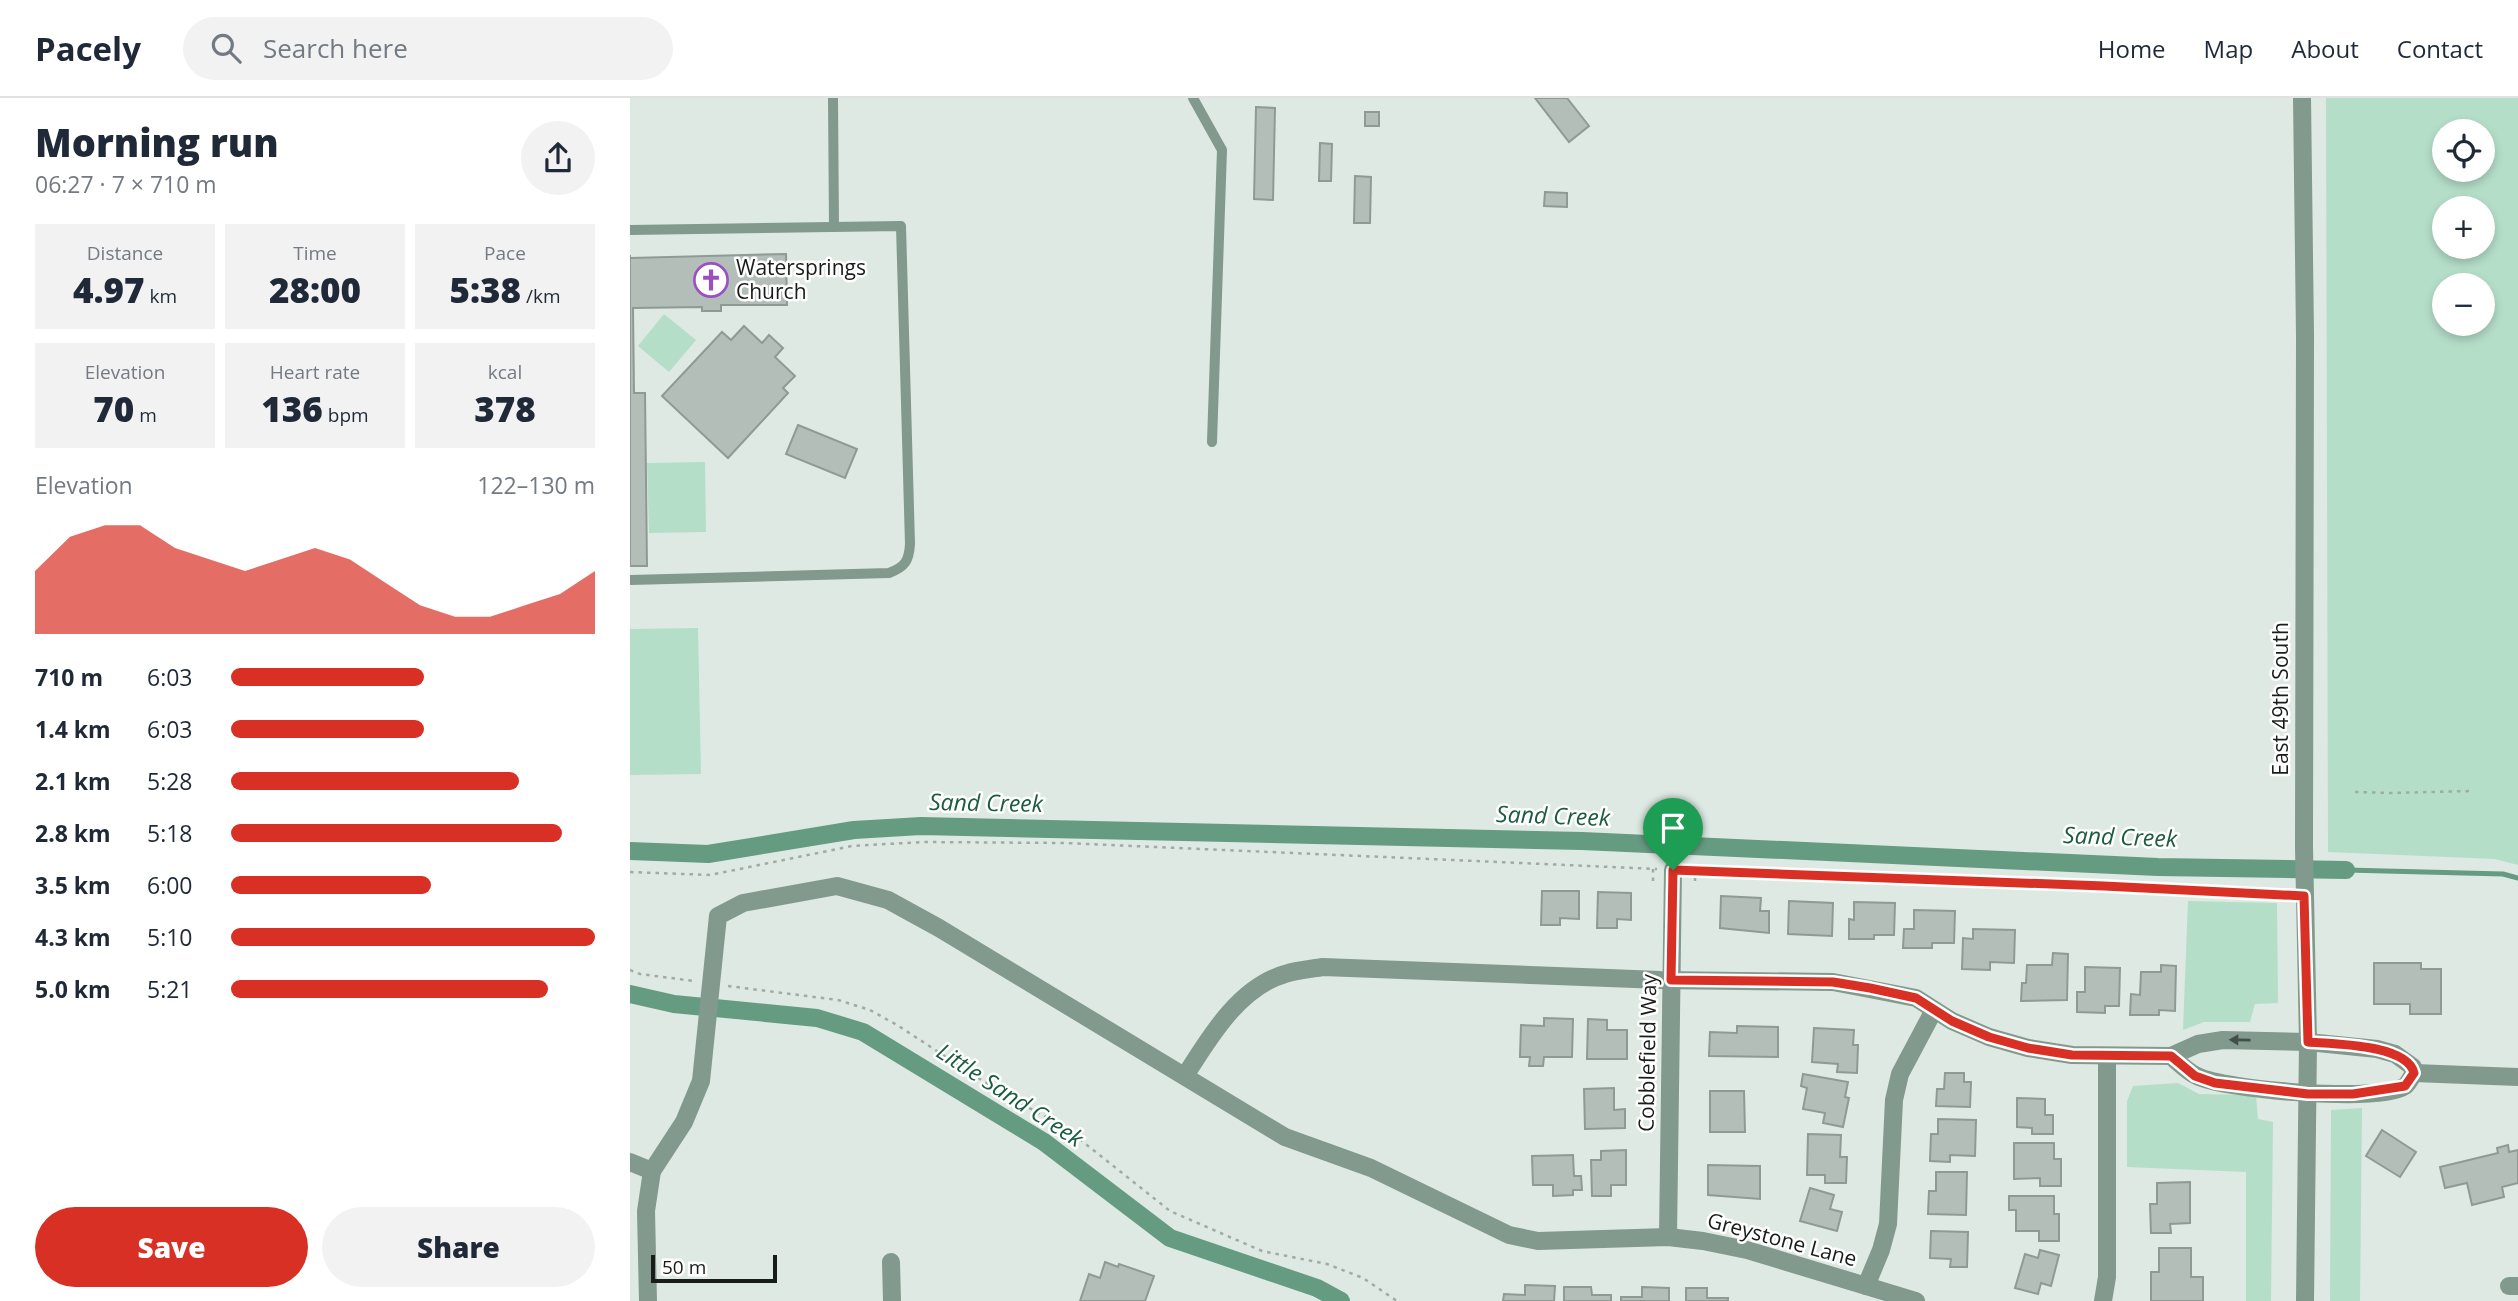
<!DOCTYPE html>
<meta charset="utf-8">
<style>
body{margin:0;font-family:"Open Sans",sans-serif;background:#f2f2f3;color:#1f2937;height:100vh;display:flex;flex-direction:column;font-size:26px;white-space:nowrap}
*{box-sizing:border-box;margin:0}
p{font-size:23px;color:#747a83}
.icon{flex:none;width:38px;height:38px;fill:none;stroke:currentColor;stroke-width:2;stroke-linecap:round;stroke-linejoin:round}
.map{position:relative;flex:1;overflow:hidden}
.panel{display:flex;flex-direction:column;background:#fff;width:630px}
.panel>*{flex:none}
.tools{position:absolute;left:1802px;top:21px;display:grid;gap:14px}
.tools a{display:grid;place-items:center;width:63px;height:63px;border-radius:50%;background:#fff;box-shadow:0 4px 10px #0003;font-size:35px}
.scale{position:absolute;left:21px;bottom:18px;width:126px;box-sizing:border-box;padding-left:7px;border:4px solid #181c1a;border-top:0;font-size:19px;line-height:24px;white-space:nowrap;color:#181c1a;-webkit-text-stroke:5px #fff;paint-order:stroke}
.pin{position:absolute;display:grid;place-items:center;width:60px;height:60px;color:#fff;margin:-72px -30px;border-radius:50% 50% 50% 0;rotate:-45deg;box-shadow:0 0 7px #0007}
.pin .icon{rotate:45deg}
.round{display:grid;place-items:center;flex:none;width:74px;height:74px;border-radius:37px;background:#f2f2f3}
.overview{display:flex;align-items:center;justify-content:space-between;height:119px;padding:0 35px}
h1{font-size:38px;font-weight:800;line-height:52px}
.stats{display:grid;grid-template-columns:repeat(3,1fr);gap:10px;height:119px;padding:7px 35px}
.stats div{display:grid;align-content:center;border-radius:0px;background:#f2f2f3;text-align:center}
.stats b{font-size:35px;font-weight:800}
.stats small{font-size:19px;font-weight:400}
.stats p{font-size:19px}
.chart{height:196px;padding:14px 35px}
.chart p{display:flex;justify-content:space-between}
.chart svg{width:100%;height:126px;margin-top:7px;fill:#d93025;opacity:.7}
.primary-button{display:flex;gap:14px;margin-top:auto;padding:14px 35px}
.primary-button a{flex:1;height:80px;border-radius:42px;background:#d93025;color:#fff;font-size:28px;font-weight:800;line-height:80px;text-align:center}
.primary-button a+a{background:#f2f2f3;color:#1f2937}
ul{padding:0 35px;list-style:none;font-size:23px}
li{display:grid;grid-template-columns:112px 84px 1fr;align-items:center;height:52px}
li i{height:18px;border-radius:9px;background:#d93025}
header{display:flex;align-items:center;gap:42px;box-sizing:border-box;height:98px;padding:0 35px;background:#fff;border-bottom:2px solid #e0e1e3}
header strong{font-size:33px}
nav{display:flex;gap:38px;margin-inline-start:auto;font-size:24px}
.search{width:490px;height:63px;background:#f2f2f3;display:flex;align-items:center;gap:18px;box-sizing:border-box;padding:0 24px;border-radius:38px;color:#747a83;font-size:26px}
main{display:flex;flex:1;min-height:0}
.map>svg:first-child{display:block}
.green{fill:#b5dec9;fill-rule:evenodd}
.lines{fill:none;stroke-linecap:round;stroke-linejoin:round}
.stream{stroke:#659b81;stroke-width:5}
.canal{stroke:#659b81;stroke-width:18}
.building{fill:#b4beb9;stroke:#909a94;stroke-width:2}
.path{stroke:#a1aaa5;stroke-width:2.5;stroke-dasharray:3.5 5;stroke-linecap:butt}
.service{stroke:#82998d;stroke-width:10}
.minor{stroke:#82998d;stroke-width:18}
.tertiary{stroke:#82998d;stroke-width:18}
.oneway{fill:#424e48}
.route-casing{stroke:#fff;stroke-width:14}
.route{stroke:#d93025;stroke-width:9}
.labels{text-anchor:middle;stroke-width:5;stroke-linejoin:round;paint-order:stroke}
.poi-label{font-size:21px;fill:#181c1a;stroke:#fff;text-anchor:start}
.street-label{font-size:21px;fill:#181c1a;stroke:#fff}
.water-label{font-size:23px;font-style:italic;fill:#1a5c41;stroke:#fff}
</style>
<header>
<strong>Pacely</strong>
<div class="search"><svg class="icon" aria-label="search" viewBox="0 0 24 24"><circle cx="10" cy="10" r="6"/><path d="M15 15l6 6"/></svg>Search here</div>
<nav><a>Home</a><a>Map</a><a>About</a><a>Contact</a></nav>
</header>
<main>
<section class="panel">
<div class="overview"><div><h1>Morning run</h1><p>06:27 · 7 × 710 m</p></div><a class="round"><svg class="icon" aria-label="share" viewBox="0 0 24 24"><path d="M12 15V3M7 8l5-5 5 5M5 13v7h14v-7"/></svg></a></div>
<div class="stats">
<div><p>Distance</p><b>4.97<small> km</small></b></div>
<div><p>Time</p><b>28:00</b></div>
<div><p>Pace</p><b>5:38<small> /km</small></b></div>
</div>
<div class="stats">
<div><p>Elevation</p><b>70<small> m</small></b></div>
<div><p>Heart rate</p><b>136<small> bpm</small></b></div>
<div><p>kcal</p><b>378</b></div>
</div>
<div class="chart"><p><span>Elevation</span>122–130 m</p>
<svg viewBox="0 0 160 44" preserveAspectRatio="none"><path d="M0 44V22L10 10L20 6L30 6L40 14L50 18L60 22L70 18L80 14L90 18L100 26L110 34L120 38L130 38L140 34L150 30L160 22V44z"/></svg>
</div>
<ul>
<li><b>710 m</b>6:03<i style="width:53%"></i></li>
<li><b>1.4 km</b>6:03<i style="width:53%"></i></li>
<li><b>2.1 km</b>5:28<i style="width:79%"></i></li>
<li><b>2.8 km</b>5:18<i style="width:91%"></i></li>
<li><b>3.5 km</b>6:00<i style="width:55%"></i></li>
<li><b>4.3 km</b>5:10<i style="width:100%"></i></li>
<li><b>5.0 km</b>5:21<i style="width:87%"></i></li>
</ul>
<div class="primary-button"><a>Save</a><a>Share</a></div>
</section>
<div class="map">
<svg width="1888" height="1203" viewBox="0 0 1888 1203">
<rect width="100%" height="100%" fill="#dee9e3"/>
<g class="green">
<path d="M1696,0h192v767l-23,-6 -167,-7zM1815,33h38v39h-38zM1815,110h38v39h-38zM1815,187h38v39h-38z"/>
<polygon points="34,216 66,242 39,274 8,248"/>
<polygon points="75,364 76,434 19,435 17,365"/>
<polygon points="68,530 71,676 0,677 0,531"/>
<polygon points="1558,803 1647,805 1648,905 1625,906 1620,924 1574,924 1553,932"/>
<polygon points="1548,985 1569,996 1626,997 1628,1021 1643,1024 1641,1203 1616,1203 1616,1074 1497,1069 1497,1003 1503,988"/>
<polygon points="1732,1010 1730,1203 1700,1203 1701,1012"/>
</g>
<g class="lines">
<polyline class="stream" points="1716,772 1873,776 1888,780"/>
<g class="canal">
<polyline points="0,753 78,756 224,732 291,728 952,743 1528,769 1716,772"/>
<polyline points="0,896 44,906 187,920 233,934 414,1044 540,1140 687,1190 711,1203"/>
</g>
</g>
<g class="building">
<polygon points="905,0 937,0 959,28 939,44"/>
<polygon points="626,9 645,10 643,102 624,101"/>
<rect x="735" y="14" width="14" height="14"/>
<polygon points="690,45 702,46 701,83 689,83"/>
<polygon points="725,78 741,79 740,125 724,125"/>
<polygon points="915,94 937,95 937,109 914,108"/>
<polygon points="156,156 157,207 91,207 91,213 72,213 72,209 3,210 4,295 15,295 17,468 0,468 0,157 0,160"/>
<polygon points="114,228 132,245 139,237 153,250 145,259 165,278 153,290 158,295 98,360 32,298 92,234 101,242"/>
<polygon points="168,327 227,351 215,380 156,356"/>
<polygon points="912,793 949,793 949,821 930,820 930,827 911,827"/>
<polygon points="968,794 1001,795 1001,822 987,821 987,830 967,830"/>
<polygon points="1091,798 1131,800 1130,813 1139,813 1139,835 1090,830"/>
<polygon points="1159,803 1203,805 1202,838 1158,836"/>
<polygon points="1224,804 1265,805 1264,837 1244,837 1244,841 1219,841 1219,821 1224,822"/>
<polygon points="1284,812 1325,813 1324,845 1302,845 1302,850 1273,850 1274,831 1284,831"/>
<polygon points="1343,831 1385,832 1384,865 1360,864 1360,872 1332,871 1333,840 1343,841"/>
<polygon points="1423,855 1438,856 1437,902 1391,903 1392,885 1396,885 1397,867 1422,867"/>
<polygon points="1744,865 1791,865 1791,871 1811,871 1811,916 1780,916 1780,906 1744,906"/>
<polygon points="1531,867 1546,868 1545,913 1529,912 1529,917 1500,917 1501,896 1510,897 1511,874 1531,874"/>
<polygon points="1455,869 1490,870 1489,908 1475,908 1475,915 1447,914 1447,894 1455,894"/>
<polygon points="914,920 943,921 942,959 914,959 913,968 899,968 900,959 890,959 891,927 914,928"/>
<polygon points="958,921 977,922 977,932 997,932 997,961 957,961"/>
<polygon points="1107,928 1148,929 1148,959 1079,958 1080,934 1107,935"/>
<polygon points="1184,930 1224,932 1223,947 1228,947 1227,975 1207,974 1208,966 1182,964"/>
<polygon points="1315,975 1334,975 1334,984 1341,984 1340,1009 1306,1008 1307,991 1314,991"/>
<polygon points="1173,976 1218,984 1215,999 1219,1000 1213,1029 1193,1025 1195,1015 1173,1011 1177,990 1171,988"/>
<polygon points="984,990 984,1012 995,1011 995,1030 955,1031 954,991"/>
<polygon points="1080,993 1114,993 1115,1034 1080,1034"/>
<polygon points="1387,1000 1415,1001 1415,1017 1423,1017 1423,1036 1402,1036 1402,1030 1387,1029"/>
<polygon points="1308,1021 1346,1022 1345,1058 1320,1057 1320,1064 1300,1063 1301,1036 1308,1036"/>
<polygon points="1752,1032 1786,1054 1770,1079 1736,1058"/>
<polygon points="1178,1036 1211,1037 1210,1059 1217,1059 1216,1085 1195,1085 1195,1077 1177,1077"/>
<polygon points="1384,1045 1424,1045 1424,1061 1431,1061 1431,1088 1410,1088 1410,1080 1384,1081"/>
<polygon points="1878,1047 1879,1054 1888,1052 1888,1085 1872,1089 1874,1099 1842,1107 1837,1085 1815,1090 1810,1069 1868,1055 1867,1050"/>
<polygon points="996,1052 996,1087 981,1087 981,1098 962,1098 961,1062 971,1062 971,1053"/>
<polygon points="943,1057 944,1078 951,1078 952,1092 943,1092 943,1097 923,1098 923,1087 903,1087 902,1058"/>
<polygon points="1078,1067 1130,1068 1130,1101 1078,1097"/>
<polygon points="1306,1074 1337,1074 1336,1117 1298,1116 1299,1093 1306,1093"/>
<polygon points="1560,1084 1560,1125 1540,1126 1541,1135 1521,1135 1520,1106 1527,1106 1527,1085"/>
<polygon points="1180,1090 1204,1097 1200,1111 1212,1114 1207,1133 1170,1123"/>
<polygon points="1379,1098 1424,1098 1424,1116 1429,1116 1429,1143 1409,1143 1409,1133 1386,1133 1386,1112 1379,1112"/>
<polygon points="1301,1133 1338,1134 1337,1169 1320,1169 1321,1161 1300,1160"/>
<polygon points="1529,1150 1561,1150 1561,1179 1573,1179 1573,1203 1521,1203 1521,1174 1529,1174"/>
<polygon points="1410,1152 1429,1157 1421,1188 1411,1185 1408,1196 1385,1190 1395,1156 1408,1160"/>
<polygon points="475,1164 488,1169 489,1166 524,1178 515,1203 450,1203 459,1176 470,1180"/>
<polygon points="895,1187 925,1188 924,1203 873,1203 874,1196 895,1197"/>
<polygon points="934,1189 961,1189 962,1197 981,1197 981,1203 934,1203"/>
<polygon points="1012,1189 1039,1190 1039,1203 991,1203 991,1199 1012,1199"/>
<polygon points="1056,1190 1077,1190 1077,1200 1098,1200 1098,1203 1056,1203"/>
</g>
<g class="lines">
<g class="path">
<polyline points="1725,694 1759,695 1842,693"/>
<polyline points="1023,771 1023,785"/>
<polyline points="1059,772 1474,788 1657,797"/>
<polyline points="0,774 80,777 222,748 293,744 435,745 1027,771"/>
<polyline points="1065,783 1065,773"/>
<polyline points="0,872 10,876 64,883"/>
<polyline points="98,888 208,902 240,912 267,927 373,996 433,1028 540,1113 632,1153 697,1166 733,1180 767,1203"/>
</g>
<g class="service">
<polyline points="203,0 204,129"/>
<polyline points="563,0 592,52 582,344"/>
<path d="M0,132l271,-4 9,318c-1,17 -5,23 -21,29l-259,7"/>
</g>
<g class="minor">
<path d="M1541,958c8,7 17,16 26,20 27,14 184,27 208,10 4,-3 7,-10 9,-13"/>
<polyline points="1784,975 1888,979"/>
<path d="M555,978c24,-38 54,-89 100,-102 12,-4 26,-5 38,-7l337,13 173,2 83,16 36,23 37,16 39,11 44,7 99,1 27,-12 25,-4 85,2 69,7 18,5 18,13 1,6"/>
<polyline points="0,1064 22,1073"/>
<polyline points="1038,1139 1043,772"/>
<polyline points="261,1164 262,1203"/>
<polyline points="1236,1188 1251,1152 1258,1126 1264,1002 1270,976 1304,912"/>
<polyline points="1879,1188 1888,1188"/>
<polyline points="18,1203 16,1113 22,1073 54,1024 71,983 88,818 113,805 207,788 258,802 309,830 655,1039 741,1070 879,1137 908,1143 1038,1139 1073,1143 1117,1152 1286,1203"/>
<polyline points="1473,1203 1477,1179 1477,958"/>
</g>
<polyline class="tertiary" points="1672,0 1675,237 1674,749 1678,944 1675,1203"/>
</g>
<defs><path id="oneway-solid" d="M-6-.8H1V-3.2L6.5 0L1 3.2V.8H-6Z" transform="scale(1.75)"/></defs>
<use class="oneway" href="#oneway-solid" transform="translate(1610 942) rotate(-179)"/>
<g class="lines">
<g class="route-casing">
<path id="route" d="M1043,772l431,16 200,10 4,146c25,2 99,2 106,31l-9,13 -52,8h-45l-93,-11 -20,-7 -24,-20 -99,-1 -44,-7 -39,-11 -37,-16 -36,-23 -46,-10 -37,-6 -162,-2z"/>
</g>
<use href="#route" class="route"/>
</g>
<defs>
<g id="church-ring" transform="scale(1.75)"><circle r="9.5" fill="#fff" stroke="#9b4fc1" stroke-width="1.5"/><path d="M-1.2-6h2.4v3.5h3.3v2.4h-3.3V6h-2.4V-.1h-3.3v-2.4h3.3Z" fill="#9b4fc1"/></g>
</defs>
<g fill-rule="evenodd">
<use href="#church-ring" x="81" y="182"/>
</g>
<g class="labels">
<g class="poi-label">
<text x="106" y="177">Watersprings<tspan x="106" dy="24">Church</tspan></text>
</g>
<g class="street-label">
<text transform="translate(1651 601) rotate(-90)" y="7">East 49th South</text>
<text transform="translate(1018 955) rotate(-89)" y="7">Cobblefield Way</text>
<text transform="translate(1152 1142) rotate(15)" y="7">Greystone Lane</text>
</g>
<g class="water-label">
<text transform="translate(356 705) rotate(1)" y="8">Sand Creek</text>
<text transform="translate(923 718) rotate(2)" y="8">Sand Creek</text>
<text transform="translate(1490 739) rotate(2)" y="8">Sand Creek</text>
<text transform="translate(380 997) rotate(33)" y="8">Little Sand Creek</text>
</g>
</g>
</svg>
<div class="tools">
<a><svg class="icon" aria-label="locate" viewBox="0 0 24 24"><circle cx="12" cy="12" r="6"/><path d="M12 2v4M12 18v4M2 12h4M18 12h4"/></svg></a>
<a>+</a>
<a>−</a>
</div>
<div class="scale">50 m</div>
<div class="pin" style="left:1043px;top:772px;background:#1e9e55"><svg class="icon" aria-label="arrive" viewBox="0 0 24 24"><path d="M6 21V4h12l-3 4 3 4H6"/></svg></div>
</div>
</main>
